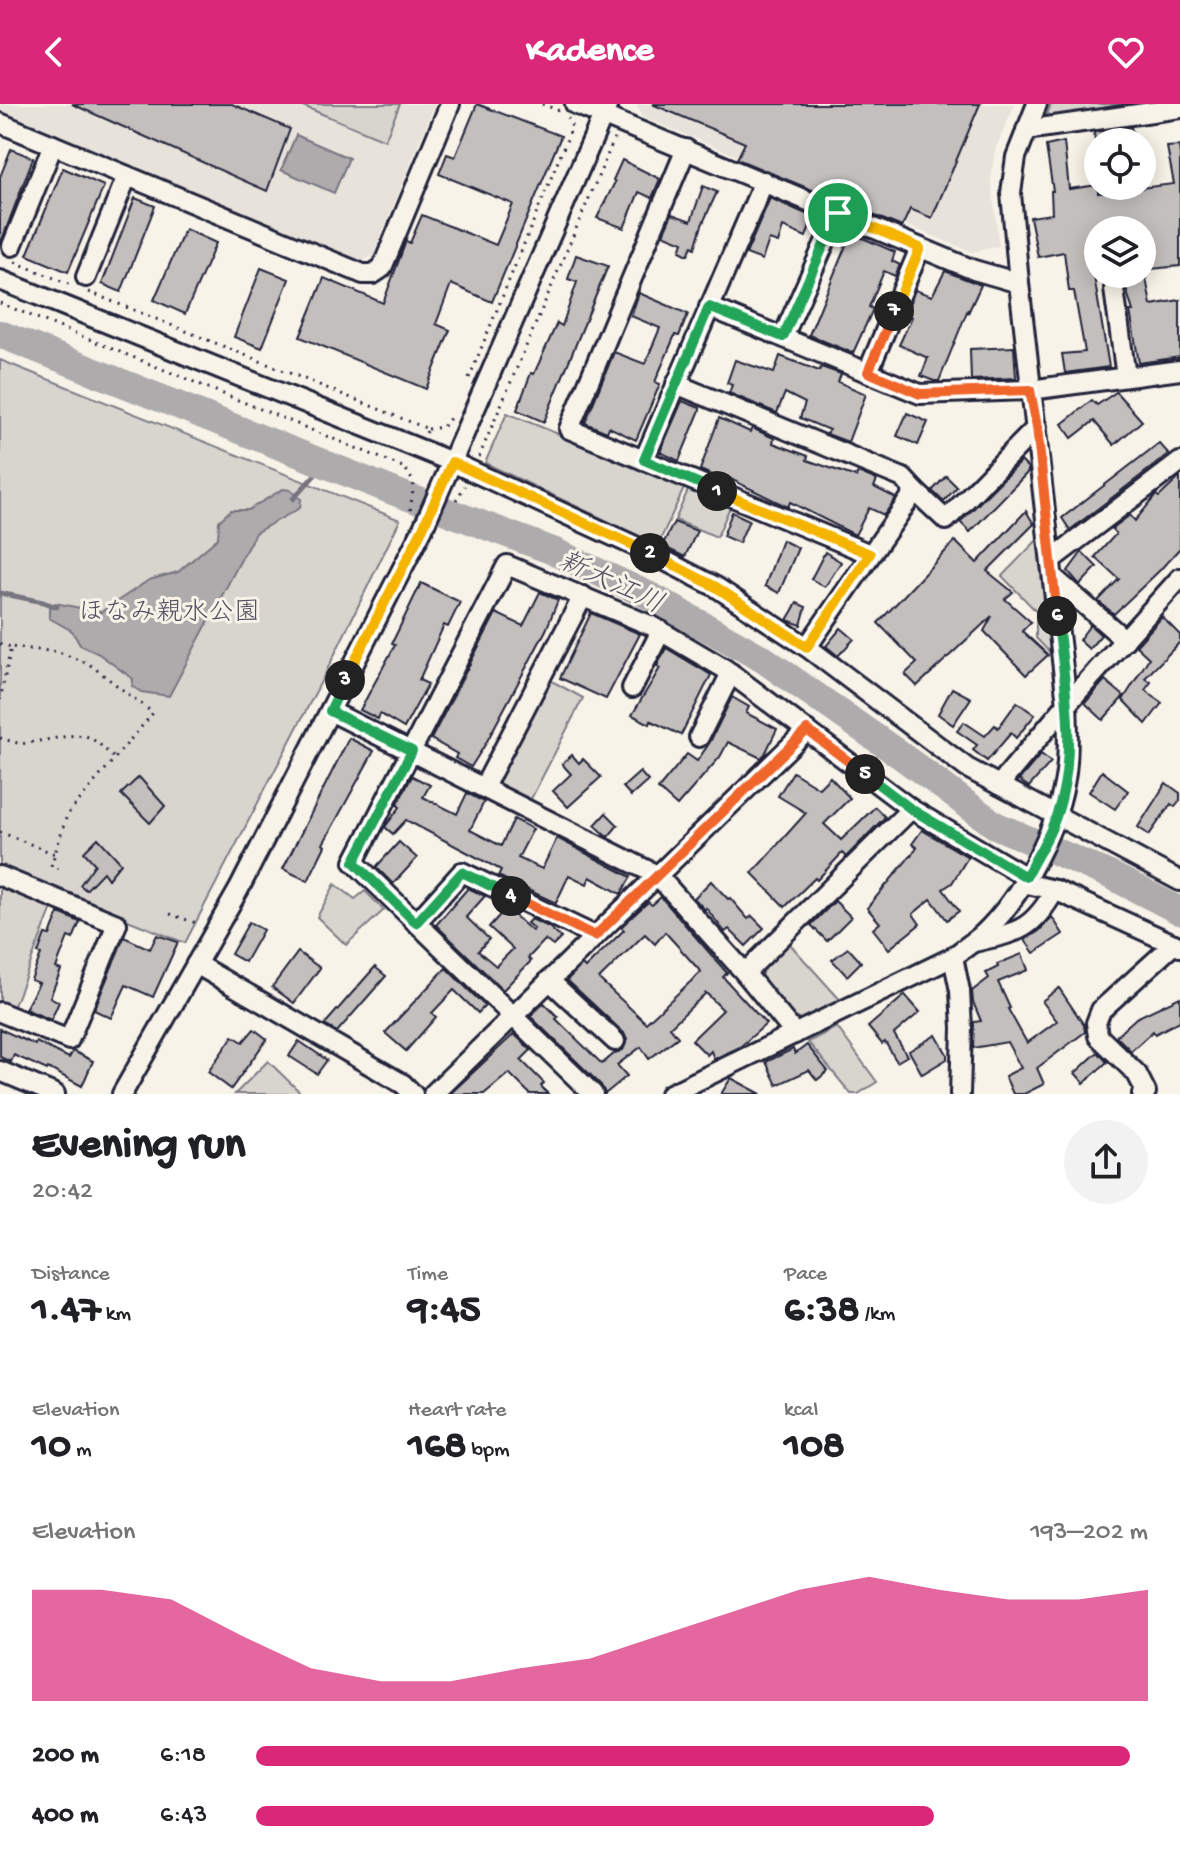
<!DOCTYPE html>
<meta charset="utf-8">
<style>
body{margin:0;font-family:"Gochi Hand","Klee One",sans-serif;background:#f2f2f2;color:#202124;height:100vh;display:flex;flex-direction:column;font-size:30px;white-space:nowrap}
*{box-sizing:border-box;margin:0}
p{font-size:26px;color:#757577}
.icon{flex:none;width:44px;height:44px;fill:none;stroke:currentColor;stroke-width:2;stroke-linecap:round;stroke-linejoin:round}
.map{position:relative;height:990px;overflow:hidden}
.details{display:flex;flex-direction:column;background:#fff;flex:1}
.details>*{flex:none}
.tools{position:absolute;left:1084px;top:24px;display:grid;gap:16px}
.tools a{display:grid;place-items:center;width:72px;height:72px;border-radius:50%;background:#fff;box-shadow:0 4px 20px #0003;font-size:40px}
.pin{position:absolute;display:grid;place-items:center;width:68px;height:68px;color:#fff;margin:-34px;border:4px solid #fff;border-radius:50%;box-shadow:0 2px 8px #0007}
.km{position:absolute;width:40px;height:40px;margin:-20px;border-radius:50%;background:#222;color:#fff;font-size:22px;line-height:40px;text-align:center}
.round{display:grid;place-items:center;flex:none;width:84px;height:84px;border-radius:42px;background:#f2f2f2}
.summary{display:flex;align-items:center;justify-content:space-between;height:136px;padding:0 32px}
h1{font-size:44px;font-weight:800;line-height:60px}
.metrics{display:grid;grid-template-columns:repeat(3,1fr);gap:12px;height:136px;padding:8px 32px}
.metrics div{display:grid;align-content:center}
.metrics b{font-size:40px;font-weight:800}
.metrics small{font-size:22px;font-weight:400}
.metrics p{font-size:22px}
.chart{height:224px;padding:16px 32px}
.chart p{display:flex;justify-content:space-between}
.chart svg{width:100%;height:144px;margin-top:8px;fill:#db2777;opacity:.7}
ul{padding:0 32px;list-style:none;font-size:26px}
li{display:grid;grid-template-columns:128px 96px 1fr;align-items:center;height:60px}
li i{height:20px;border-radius:10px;background:#db2777}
header{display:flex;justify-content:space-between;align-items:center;height:104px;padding:0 32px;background:#db2777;color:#fff;font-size:36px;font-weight:800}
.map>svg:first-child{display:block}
.built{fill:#e7e3db}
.green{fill:#d8d5cf;stroke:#7d7c85;stroke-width:2}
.water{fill:#aeabad;stroke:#76747f;stroke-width:2}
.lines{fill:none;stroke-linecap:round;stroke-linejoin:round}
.stream{stroke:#76747f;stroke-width:5}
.river{stroke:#aeabad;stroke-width:28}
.building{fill:#c2bfbd;stroke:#22223b;stroke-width:2;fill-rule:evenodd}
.minor-casing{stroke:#22223b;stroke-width:24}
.path{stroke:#22223b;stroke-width:3;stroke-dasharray:2 6;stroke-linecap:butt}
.minor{stroke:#f7f3e8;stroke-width:18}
.split-1-casing{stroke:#fff;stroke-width:16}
.split-2-casing{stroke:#fff;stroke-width:16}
.split-3-casing{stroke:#fff;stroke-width:16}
.split-4-casing{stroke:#fff;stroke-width:16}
.split-5-casing{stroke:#fff;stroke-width:16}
.split-6-casing{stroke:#fff;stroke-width:16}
.split-7-casing{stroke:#fff;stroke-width:16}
.split-8-casing{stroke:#fff;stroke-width:16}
.split-1{stroke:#22a559;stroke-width:10}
.split-2{stroke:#f5b400;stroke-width:10}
.split-3{stroke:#f5b400;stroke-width:10}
.split-4{stroke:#22a559;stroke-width:10}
.split-5{stroke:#f0652b;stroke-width:10}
.split-6{stroke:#22a559;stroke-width:10}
.split-7{stroke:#f0652b;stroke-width:10}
.split-8{stroke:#f5b400;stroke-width:10}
.labels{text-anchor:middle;stroke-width:6;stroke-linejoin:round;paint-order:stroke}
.park-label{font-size:26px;fill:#504f60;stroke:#f7f3e8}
.water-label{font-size:28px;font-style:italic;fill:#535263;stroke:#f7f3e8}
</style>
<header><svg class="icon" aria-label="back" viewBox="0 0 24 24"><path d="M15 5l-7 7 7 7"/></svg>Kadence<svg class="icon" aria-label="heart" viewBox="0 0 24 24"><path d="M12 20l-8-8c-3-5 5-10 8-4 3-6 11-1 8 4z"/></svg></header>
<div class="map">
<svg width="1180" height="990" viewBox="0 0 1180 990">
<rect width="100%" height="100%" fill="#f7f3e8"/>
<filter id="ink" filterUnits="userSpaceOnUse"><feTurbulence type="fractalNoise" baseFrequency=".0125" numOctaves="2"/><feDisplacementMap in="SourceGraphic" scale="16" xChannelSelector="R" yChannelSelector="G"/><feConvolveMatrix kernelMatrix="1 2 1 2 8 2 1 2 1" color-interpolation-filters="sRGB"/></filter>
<g filter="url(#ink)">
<g class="built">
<polygon points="0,0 435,0 373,152 360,158 0,6"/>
<polygon points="637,0 1015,0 995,46 991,75 999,142 972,148 642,13"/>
</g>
<g class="green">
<polygon points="298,0 400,0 385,36"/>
<polygon points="1051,0 1128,0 1046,13"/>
<polygon points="0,256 400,416 327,566 185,839 0,765"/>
<polygon points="507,309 685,382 658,441 485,359"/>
<polygon points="688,386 730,403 717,433 675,416"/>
<polygon points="1043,430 1055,554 1036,534 1036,507 1002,472"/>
<polygon points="548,575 583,594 530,697 494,679"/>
<polygon points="335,780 355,795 365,787 384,806 346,841 317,813"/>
<polygon points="0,781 53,801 13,904 0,899"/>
<path d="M789,839l54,60 -38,19 -13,-4 -31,-36c-2,-17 17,-28 28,-39z"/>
<polygon points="837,923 877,978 858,990 851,990 808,938"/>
<polygon points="268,957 302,990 235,990"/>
</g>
<g class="water">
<polygon points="296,31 349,54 334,89 281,66"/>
<polygon points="283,385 290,386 301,395 300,404 255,429 169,592 141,588 132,582 133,575 99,550 80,541 72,527 49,514 49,505 55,499 101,508 149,476 178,468 218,434 219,417 231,406 248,406"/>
</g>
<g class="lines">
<g class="stream">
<polyline points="1046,294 1084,288"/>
<polyline points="293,395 325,360"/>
<polyline points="0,489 43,498 57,503"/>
</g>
<polyline class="river" points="0,230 395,388 553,447 654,494 763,555 903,653 995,721 1112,772 1180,807"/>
</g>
<g class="building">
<polygon points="72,0 232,0 290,25 267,87"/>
<polygon points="477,0 561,32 492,198 451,180 436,220 450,226 426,285 300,233 324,174 383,199 406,137 410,139 422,111 496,141 513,100 439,70 447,50 455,53"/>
<polygon points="652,0 980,0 932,114 910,105 902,123 737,55 745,39"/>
<polygon points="1131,23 1133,31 1121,33 1121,38 1095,38 1094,28"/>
<polygon points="1064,38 1069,85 1098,81 1098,89 1174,80 1167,43 1179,42 1180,51 1180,162 1142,166 1142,126 1098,126 1098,160 1092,160 1109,263 1065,269 1062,250 1085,248 1074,187 1069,187 1064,148 1038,153 1030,113 1052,110 1051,87 1053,87 1046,42"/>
<polygon points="11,45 33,54 0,141 0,73"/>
<polygon points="622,56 660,75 652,94 639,88 624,124 597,114 615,78 613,76"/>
<polygon points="63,64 104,82 68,168 27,151"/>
<polygon points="703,82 717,88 702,121 695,144 692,142 688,151 680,147 683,138 663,130 672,110 691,117"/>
<polygon points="135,94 155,102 121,188 102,180"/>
<polygon points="770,94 813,113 806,133 783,123 778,139 769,136 762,156 746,150"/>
<polygon points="185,125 216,139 185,210 154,196"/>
<polygon points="851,129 895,148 892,157 900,161 895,172 884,167 869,203 873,205 853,249 809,231"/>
<polygon points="576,151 608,162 544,318 517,306 531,269 534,270 557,219 562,222 577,178 568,175"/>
<polygon points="261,164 289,175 262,244 234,233"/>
<polygon points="945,167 981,181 968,209 968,205 939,277 934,277 921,272 928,254 899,241 912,213 906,210 915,186 932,192"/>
<polygon points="1146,174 1151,201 1180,196 1180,253 1139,259 1130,207 1133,207 1124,178"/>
<polygon points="639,189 688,210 679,232 675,231 655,278 660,280 636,336 609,323 607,328 585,319 614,248 645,260 660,224 631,212"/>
<polygon points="1014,243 1016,274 971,276 970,245"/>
<polygon points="780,252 819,267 821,263 841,270 838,278 866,290 848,338 827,330 829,326 800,314 805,299 785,289 777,309 729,289 732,281 727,279 735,256 774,269"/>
<polygon points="1116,288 1142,317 1114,341 1094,317 1072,334 1062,320 1092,296 1097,301"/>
<polygon points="682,297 700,304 700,306 679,357 660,348"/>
<polygon points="907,309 928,318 918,341 897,332"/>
<polygon points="719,314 750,328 752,324 767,331 774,334 773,339 808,352 807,356 856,373 858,368 877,376 874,383 896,394 884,411 869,404 855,431 790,398 788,403 722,371 721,375 700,366"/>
<polygon points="1159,339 1169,350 1070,426 1062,414"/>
<polygon points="1021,357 1028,364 1028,368 970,428 960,418"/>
<polygon points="946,372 957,383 944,397 932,387"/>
<polygon points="1180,373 1180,444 1159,467 1114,510 1098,497 1119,475 1095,453 1116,430 1112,425 1114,423 1130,411 1135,417 1156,391 1159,393"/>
<polygon points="1026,407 1034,420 987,467 1013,488 1005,495 1031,518 1022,527 1048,551 1026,571 984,527 992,512 917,582 905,570 917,559 878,519 955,437 977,459"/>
<polygon points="732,408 749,416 739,439 723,432"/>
<polygon points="674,418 697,427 685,453 662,442"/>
<polygon points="782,436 798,444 779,489 765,482"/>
<polygon points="825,448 841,458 825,483 811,475"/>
<polygon points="1082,448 1097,463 1080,481 1068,467"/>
<polygon points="421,479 460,498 448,523 444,521 419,576 428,580 404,624 380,610 378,615 360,606 395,541 392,539"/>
<polygon points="540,488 558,496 546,526 486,639 471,663 455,654 457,650 431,635 496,509 523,522"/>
<polygon points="797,499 806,503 801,521 787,516"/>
<polygon points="591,509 640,530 606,595 560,574"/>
<polygon points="1162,513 1180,531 1180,538 1145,574 1151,578 1145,586 1162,599 1146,620 1123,596 1149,554 1136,542"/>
<polygon points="1090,521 1101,531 1089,545 1079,536"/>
<polygon points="841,524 854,535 838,552 826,542"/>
<polygon points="666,544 711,571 681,631 651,617 650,620 632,611 660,564 657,562"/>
<polygon points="1105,576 1124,592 1103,616 1085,599"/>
<polygon points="952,584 971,594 953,621 938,610"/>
<polygon points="732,593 749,603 746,609 777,625 765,650 761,654 728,638 720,653 677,702 658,685 687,650 697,657 710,638"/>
<polygon points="1017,598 1035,611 1016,634 1011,629 987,657 973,646 977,641 957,627 964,618 985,632 995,621 998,624"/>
<polygon points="349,634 374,647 323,740 325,742 308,777 283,765"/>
<polygon points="1041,650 1051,658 1029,683 1019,676"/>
<polygon points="572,651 579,659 583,655 601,673 568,703 553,687 571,670 562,660"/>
<polygon points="1102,667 1128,687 1115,705 1089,688"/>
<polygon points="640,668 648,677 631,692 623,683"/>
<polygon points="793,668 819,684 830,673 850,694 824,720 841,736 875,703 885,713 846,753 842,749 817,776 815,774 785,803 752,769 806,709 778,692"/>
<polygon points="412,672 430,681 423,693 457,710 467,689 484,698 470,726 501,742 514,715 533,725 518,754 542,765 557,734 631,773 621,790 590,773 587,780 569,771 556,799 498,772 501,766 406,716 393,730 385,723 400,703 397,701"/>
<polygon points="139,673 165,702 150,719 121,690"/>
<polygon points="1166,679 1180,689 1180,697 1175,703 1171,700 1149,731 1138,723"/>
<polygon points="606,709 618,721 608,733 595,721"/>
<polygon points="922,726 968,753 952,779 943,785 959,807 947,816 931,795 913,810 920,820 889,845 873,825 880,819 867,804 917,744 912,740"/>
<polygon points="98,734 121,759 108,775 103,768 86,786 80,781 95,760 84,748"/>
<polygon points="399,738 417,754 393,780 376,763"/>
<polygon points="711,777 728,795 730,794 748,815 752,812 764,824 746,842 729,825 725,828 706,804 705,806 694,794"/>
<polygon points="468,784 485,792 466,813 489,835 478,847 496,862 513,845 489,823 506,804 532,827 534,825 527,819 531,815 549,823 561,834 553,842 545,836 528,854 531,857 503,886 436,821"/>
<path d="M661,793l66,76 -4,4 43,47 -26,23 -26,12 -3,-8 -4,4 -15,-15 31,-30 -17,-17 -36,34 8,10 -29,22 -8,-12 -24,18 10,11 -22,18 -4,-9 -71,-69 14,-13 14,14 -2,2 46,45 13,-11 8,-3 4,-10 -3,-7 -57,-53 15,-15 3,3 39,-38 -3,-3 27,-25 4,3zM665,828l36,40 -55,51 -47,-44 46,-45 10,10z"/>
<polygon points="835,797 851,813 827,837 811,821"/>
<polygon points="59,809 80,818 73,835 68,833 56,864 61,866 50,893 59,898 51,916 25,905 39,879 31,876 41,850 38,849 45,830 50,831"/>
<polygon points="1052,813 1063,830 1034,849 1025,836 1039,827"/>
<polygon points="249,818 263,826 245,858 231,850"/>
<polygon points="157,831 178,838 153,893 126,881 111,914 94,906 124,833 150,845"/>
<polygon points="848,844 861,858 847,872 832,856"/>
<polygon points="298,848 320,864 294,899 272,883"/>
<polygon points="1022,850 1028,866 998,878 1010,904 1008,905 1027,939 1057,917 1042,897 1059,884 1084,921 1085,928 1037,964 1044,980 1024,990 1013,990 1005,972 1021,964 1007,938 973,944 974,918 981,917 973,898 972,887 989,874 986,869 998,863 997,860"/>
<polygon points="375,863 386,872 337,928 324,921"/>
<polygon points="446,864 485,902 478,909 454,886 432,909 436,913 406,947 385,929"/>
<polygon points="905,891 920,908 894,930 907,952 897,958 885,938 882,940 868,923"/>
<polygon points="1180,893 1180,917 1155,930 1153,927 1131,947 1116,932 1136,914"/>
<polygon points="0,925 35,941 36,938 69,954 73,947 93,957 82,982 48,964 47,966 14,951 11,958 0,953"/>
<polygon points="254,925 267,935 231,985 208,968 233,932 243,938"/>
<polygon points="514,930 531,946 521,956 544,979 541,982 548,990 530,990 509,969 484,990 450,990"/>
<polygon points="936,931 947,950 947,955 922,970 909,947"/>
<polygon points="299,937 327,956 317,970 289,952"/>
<polygon points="807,941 828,967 817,976 809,966 777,981 766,958 793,945 795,950"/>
<polygon points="1098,948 1107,958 1084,979 1075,969"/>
<polygon points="731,974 761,990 721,990"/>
</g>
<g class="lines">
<g class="minor-casing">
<g id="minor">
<polyline points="575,0 974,166 1019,179"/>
<polyline points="0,19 363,170 373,170 382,164 450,0"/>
<polyline points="1026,26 1180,4"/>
<polyline points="686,45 569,325 870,450"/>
<polyline points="12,142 53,41"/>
<polyline points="86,173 127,72"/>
<polyline points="0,176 452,358 650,449 716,483 807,543 967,664 1180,777"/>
<polyline points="1114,185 1126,273"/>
<polyline points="709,203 920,290 1030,286 1180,266"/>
<polyline points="783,233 838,109"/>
<polyline points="868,268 920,144"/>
<polyline points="676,280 903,374 915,387 807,543"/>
<polyline points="644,356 764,77"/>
<polyline points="915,387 946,416 1037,323"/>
<polyline points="1052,455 1180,358"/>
<polyline points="1053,473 1125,536"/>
<polyline points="632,584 661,527"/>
<polyline points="330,607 657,771 745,869 795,930"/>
<polyline points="699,633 731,569"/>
<polyline points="999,681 1067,600 1180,474"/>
<polyline points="484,683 583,492"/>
<polyline points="911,705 1026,773"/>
<polyline points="0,772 117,820 69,936 0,908"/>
<polyline points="1023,779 1055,786 1180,843"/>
<polyline points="416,819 462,768 595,832"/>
<path d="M974,838c44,-10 58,-11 81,-52"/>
<polyline points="953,853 960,887 962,924 960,990"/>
<polyline points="196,860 403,980 413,990"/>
<polyline points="549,876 615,937"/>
<polyline points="0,967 55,990"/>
<polyline points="122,990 239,785 423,424 608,0"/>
<polyline points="433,990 807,626"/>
<polyline points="593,990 354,758 507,461 652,522 725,565 911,705 745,869"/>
<path d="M670,990l283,-137c10,-8 21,-15 30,-23 40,-38 76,-108 83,-162 3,-23 2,-46 1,-68l-48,-421 -8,-90 5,-36 21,-53"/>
<polyline points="1142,990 1146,988 1137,970 1098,932 1096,919 1101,906 1174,840"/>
</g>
</g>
<g class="path">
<polyline points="542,0 560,7"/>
<polyline points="15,158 71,181"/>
<polyline points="89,188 428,325 425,331"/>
<polyline points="0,199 405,364 414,379 410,408"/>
<polyline points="469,274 572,23 568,14"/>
<polyline points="428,325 443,323 451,313"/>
<polyline points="479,353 615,33"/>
<polyline points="456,396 465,382"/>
<polyline points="0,540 11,543"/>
<polyline points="0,596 11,543 59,548 89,560 153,609 67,711 51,762 62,766"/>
<polyline points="0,634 21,640 75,631 86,632 97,638 113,653"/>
<polyline points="0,728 55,750"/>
<polyline points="170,810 199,820"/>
</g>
<use href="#minor" class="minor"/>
</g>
</g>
<g class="lines" filter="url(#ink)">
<g class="split-1-casing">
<polyline id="split-1" points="717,387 644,356 709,203 783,233 838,109"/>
</g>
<g class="split-2-casing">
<polyline id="split-2" points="650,449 716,483 807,543 870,450 717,387"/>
</g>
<g class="split-3-casing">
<polyline id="split-3" points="345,576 423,424 452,358 650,449"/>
</g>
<g class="split-4-casing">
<polyline id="split-4" points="345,576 330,607 412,647 354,758 416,819 462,768 511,792"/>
</g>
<g class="split-5-casing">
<polyline id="split-5" points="511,792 595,832 807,626 865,670"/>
</g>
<g class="split-6-casing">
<path id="split-6" d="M865,670l46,35 115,68c8,-17 19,-33 26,-50 28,-66 13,-142 5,-211"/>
</g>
<g class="split-7-casing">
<polyline id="split-7" points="894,207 868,268 920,290 1030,286 1037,323 1057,512"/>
</g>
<g class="split-8-casing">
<polyline id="split-8" points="838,109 920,144 894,207"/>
</g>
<use href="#split-1" class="split-1"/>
<use href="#split-2" class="split-2"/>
<use href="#split-3" class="split-3"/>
<use href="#split-4" class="split-4"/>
<use href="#split-5" class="split-5"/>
<use href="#split-6" class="split-6"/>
<use href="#split-7" class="split-7"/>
<use href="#split-8" class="split-8"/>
</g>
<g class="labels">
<g class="park-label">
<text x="169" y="515">ほなみ親水公園</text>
</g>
<g class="water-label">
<text transform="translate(612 476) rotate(25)" y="10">新大江川</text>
</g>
</g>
</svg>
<div class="tools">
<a><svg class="icon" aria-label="locate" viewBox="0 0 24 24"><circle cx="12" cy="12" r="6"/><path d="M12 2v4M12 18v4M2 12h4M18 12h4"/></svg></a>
<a><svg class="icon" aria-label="layers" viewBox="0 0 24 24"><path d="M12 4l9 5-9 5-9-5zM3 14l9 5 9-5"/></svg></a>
</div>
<div class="pin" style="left:838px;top:109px;background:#1e9e55"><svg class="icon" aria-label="arrive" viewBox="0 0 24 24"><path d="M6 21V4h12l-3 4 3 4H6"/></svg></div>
<b class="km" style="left:717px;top:387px">1</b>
<b class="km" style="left:650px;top:449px">2</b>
<b class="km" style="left:345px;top:576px">3</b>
<b class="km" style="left:511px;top:792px">4</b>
<b class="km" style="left:865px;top:670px">5</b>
<b class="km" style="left:1057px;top:512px">6</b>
<b class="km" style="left:894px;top:207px">7</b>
</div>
<section class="details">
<div class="summary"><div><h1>Evening run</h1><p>20:42</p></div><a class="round"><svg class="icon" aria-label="share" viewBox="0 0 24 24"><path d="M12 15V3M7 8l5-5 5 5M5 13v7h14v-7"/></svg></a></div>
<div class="metrics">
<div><p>Distance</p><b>1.47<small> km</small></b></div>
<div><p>Time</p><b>9:45</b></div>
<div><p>Pace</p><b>6:38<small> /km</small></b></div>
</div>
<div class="metrics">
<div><p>Elevation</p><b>10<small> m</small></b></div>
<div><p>Heart rate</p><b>168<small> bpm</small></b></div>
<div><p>kcal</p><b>108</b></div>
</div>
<div class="chart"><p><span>Elevation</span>193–202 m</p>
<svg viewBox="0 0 160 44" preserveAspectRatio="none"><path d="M0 44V10L10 10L20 13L30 24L40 34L50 38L60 38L70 34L80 31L90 24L100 17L110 10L120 6L130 10L140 13L150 13L160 10V44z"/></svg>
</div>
<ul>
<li><b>200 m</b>6:18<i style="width:98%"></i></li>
<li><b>400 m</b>6:43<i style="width:76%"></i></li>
</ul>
</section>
